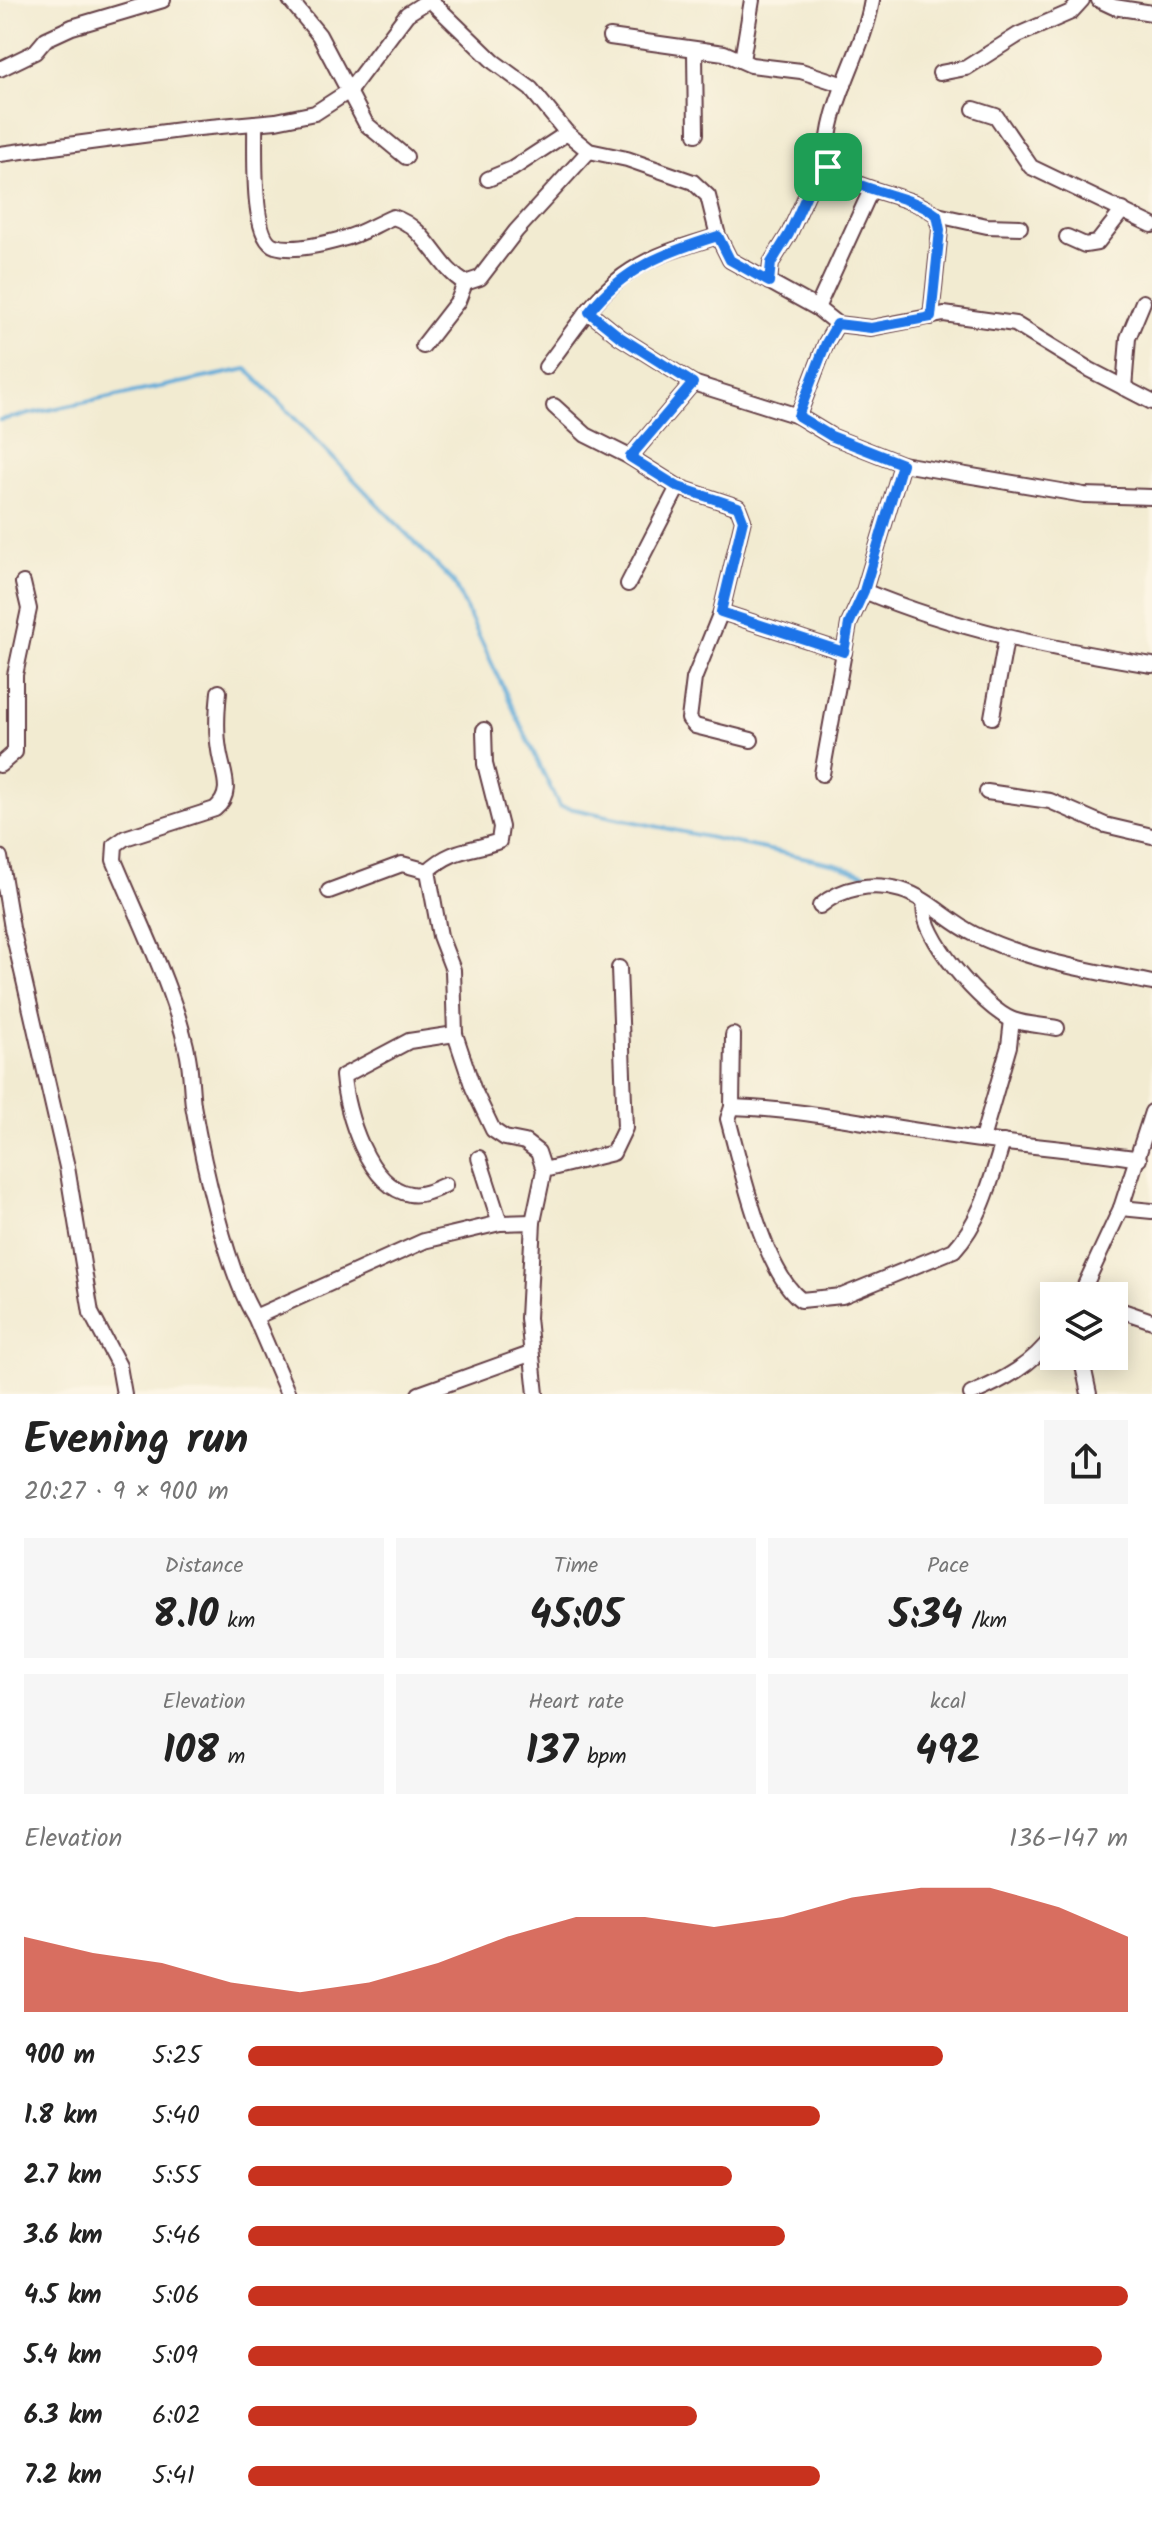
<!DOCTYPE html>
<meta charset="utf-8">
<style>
body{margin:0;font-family:Kalam,sans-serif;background:#f6f6f6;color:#222;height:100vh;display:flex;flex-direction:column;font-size:30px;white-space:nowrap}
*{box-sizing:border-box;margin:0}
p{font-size:26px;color:#767676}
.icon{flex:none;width:44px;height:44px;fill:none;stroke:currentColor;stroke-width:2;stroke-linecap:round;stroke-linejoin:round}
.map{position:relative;height:1394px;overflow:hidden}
.drawer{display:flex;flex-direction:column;background:#fff;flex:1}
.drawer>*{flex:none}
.tools{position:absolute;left:1040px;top:1282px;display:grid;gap:16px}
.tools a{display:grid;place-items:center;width:88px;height:88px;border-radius:0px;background:#fff;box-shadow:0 4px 20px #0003;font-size:40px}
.pin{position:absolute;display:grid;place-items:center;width:68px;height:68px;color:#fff;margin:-34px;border-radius:16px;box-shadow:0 4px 12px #0006}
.round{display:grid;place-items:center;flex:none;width:84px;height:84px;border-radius:0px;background:#f6f6f6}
.head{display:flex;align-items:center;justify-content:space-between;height:136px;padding:0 24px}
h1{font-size:44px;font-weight:600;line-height:60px}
.stats{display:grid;grid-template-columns:repeat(3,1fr);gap:12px;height:136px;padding:8px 24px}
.stats div{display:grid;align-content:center;border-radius:0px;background:#f6f6f6;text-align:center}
.stats b{font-size:40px;font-weight:600}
.stats small{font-size:22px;font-weight:400}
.stats p{font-size:22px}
.chart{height:224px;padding:16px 24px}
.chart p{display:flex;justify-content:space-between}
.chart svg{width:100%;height:144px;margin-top:8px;fill:#c8321e;opacity:.7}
ul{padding:0 24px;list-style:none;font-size:26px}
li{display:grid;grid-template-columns:128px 96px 1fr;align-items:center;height:60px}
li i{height:20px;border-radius:10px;background:#c8321e}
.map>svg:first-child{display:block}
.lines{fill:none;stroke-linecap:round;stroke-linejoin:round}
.stream{stroke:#61aad8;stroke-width:4}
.minor-casing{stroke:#633e44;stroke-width:18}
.minor{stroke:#fff;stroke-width:14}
.route-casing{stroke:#fff;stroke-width:16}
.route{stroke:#1a73e8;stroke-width:10}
</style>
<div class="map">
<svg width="1152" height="1394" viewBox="0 0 1152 1394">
<rect width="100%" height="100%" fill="#fcf5e5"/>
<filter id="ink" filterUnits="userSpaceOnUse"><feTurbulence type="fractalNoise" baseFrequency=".0125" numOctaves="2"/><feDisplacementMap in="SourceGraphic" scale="16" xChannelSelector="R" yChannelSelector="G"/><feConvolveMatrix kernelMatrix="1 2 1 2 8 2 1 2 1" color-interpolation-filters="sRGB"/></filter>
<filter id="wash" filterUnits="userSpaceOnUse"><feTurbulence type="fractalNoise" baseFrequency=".006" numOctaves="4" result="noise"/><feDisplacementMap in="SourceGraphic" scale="32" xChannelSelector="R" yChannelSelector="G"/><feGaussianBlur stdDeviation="1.8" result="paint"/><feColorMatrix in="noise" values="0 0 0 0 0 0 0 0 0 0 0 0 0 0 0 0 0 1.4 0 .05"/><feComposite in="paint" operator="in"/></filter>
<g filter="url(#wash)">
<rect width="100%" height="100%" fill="#f2ebd1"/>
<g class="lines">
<polyline class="stream" points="0,420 247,369 454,583 559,806 836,864 880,880"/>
</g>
</g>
<g filter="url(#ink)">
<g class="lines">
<g class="minor-casing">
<g id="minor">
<polyline points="290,0 319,35 366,124 406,157"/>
<polyline points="430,0 494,62 531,89 567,133 589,151 627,159 693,182 708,196 718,236 730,260 817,308 837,324 871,328 944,314 1015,324 1090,370 1152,402"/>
<polyline points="1099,0 1114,7 1152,13"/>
<polyline points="610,37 724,53 751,65 801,71 844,85"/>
<polyline points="695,52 696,134"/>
<polyline points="742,60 752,0"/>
<polyline points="0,69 35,52 46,39 72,27 163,0"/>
<polyline points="940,73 966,68 1018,35 1071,12 1082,0"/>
<polyline points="974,109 996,116 1031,167 1152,225"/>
<path d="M255,123c1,23 -5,116 20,123 19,6 49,-2 67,-7 18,-4 34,-15 51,-22 35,11 43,49 72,66l15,-5 36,-47 73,-80"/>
<polyline points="0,154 188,129 276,121 315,113 349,91 407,14 429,0"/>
<path d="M828,167c33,27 77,25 109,48l3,15 -9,87"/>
<polyline points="488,179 512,169 567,133"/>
<polyline points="937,215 987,226 1020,227"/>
<polyline points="1067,237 1085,245 1097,243 1123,210"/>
<path d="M769,282l2,-19 18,-29 25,-55 14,-12c-5,-60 35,-110 44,-167"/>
<polyline points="817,308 871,190"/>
<polyline points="589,312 620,337 693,383"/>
<polyline points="423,346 458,301 465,283"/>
<path d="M546,367c26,-33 50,-75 86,-97 26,-17 57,-25 86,-34"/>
<polyline points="1124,388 1128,338 1143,302"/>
<polyline points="554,406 586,435 630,457 693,383 798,416 831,436 902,464 1084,495 1152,497"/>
<polyline points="798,416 826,343 837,324"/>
<polyline points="630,457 678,487 738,507 743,520 721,612"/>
<polyline points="628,584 678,487"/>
<path d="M864,591c93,39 189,58 288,74"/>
<path d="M219,692c-2,19 -3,40 0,58 3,23 16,42 -4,59l-90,29 -10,7 -1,15c24,58 63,136 74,196 3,16 3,33 5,49 9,53 34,168 62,212l169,-76 76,-18 33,-1 -5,96 8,76"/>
<polyline points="992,717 1006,639"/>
<path d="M484,730l1,34 16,63 -2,14c-27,10 -47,7 -71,30l12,65 13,34 2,64 18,54 20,42 12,8 20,4 13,10 6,18 -11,52"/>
<polyline points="751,740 695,726 689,719 694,679 721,612 844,652 849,624 864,591 902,464"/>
<polyline points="0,765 15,752 15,675 29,609 23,583"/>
<polyline points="822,774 844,652"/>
<polyline points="987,792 1050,801 1105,825 1152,836"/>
<polyline points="0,857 12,928 67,1167 91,1313 119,1366 124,1394"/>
<polyline points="329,891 402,864 428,871"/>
<path d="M925,904c-8,29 60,106 88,116 13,5 30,5 44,8"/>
<path d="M820,906c22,-19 53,-24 81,-16 27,8 48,32 73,44 55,27 119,37 178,49"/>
<path d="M733,1035l-1,72 -4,12c13,47 35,152 73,181l41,-4 112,-46c27,-29 37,-70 49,-108"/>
<path d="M732,1107c69,2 138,17 207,27 66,11 133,14 200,25"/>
<polyline points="982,1139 1009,1046 1012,1020"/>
<polyline points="479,1158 500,1223"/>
<polyline points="544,1170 613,1153 625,1128 619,968"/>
<path d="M445,1185c-11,5 -23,11 -35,9 -42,-7 -64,-81 -67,-118l66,-35 46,-7"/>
<polyline points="1121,1208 1152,1211"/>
<polyline points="1080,1296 1121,1208 1152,1112"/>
<polyline points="1114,1308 1152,1321"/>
<polyline points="255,1317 288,1394"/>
<polyline points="1081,1356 1089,1394"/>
<polyline points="419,1394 530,1354"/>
<path d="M971,1394c33,-14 61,-29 83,-59"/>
</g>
</g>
<use href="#minor" class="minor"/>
</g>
</g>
<g class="lines" filter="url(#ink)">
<g class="route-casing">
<path id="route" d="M828,167c33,27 77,25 109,48l3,15 -9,87 -60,11 -34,-4 -11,19 -28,73 33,20 71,28 -38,127 -15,33 -5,28 -123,-40 22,-92 -5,-13 -60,-20 -48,-30 63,-74 -73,-46 -31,-25c34,-44 77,-60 129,-76l12,24 39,22 2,-19 18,-29 25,-55z"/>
</g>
<use href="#route" class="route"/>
</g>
</svg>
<div class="tools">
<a><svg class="icon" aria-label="layers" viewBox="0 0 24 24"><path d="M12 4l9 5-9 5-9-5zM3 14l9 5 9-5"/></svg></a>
</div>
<div class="pin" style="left:828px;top:167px;background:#1e9e55"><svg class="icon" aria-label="arrive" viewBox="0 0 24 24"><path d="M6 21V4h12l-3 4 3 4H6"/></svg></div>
</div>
<section class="drawer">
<div class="head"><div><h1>Evening run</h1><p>20:27 · 9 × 900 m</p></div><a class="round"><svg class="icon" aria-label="share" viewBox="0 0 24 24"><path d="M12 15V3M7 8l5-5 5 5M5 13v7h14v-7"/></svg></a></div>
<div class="stats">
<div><p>Distance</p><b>8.10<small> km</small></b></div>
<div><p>Time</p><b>45:05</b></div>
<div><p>Pace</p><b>5:34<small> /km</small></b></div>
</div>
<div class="stats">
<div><p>Elevation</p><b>108<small> m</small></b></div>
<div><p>Heart rate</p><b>137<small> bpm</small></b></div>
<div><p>kcal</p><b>492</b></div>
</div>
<div class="chart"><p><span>Elevation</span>136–147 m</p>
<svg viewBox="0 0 160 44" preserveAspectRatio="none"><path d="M0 44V21L10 26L20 29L30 35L40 38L50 35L60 29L70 21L80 15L90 15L100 18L110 15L120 9L130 6L140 6L150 12L160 21V44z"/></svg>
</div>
<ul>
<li><b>900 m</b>5:25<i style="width:79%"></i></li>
<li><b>1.8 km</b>5:40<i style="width:65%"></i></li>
<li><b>2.7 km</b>5:55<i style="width:55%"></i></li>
<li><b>3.6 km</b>5:46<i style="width:61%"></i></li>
<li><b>4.5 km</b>5:06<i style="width:100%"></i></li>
<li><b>5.4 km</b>5:09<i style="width:97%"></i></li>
<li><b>6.3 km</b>6:02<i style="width:51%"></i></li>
<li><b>7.2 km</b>5:41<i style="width:65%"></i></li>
</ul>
</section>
